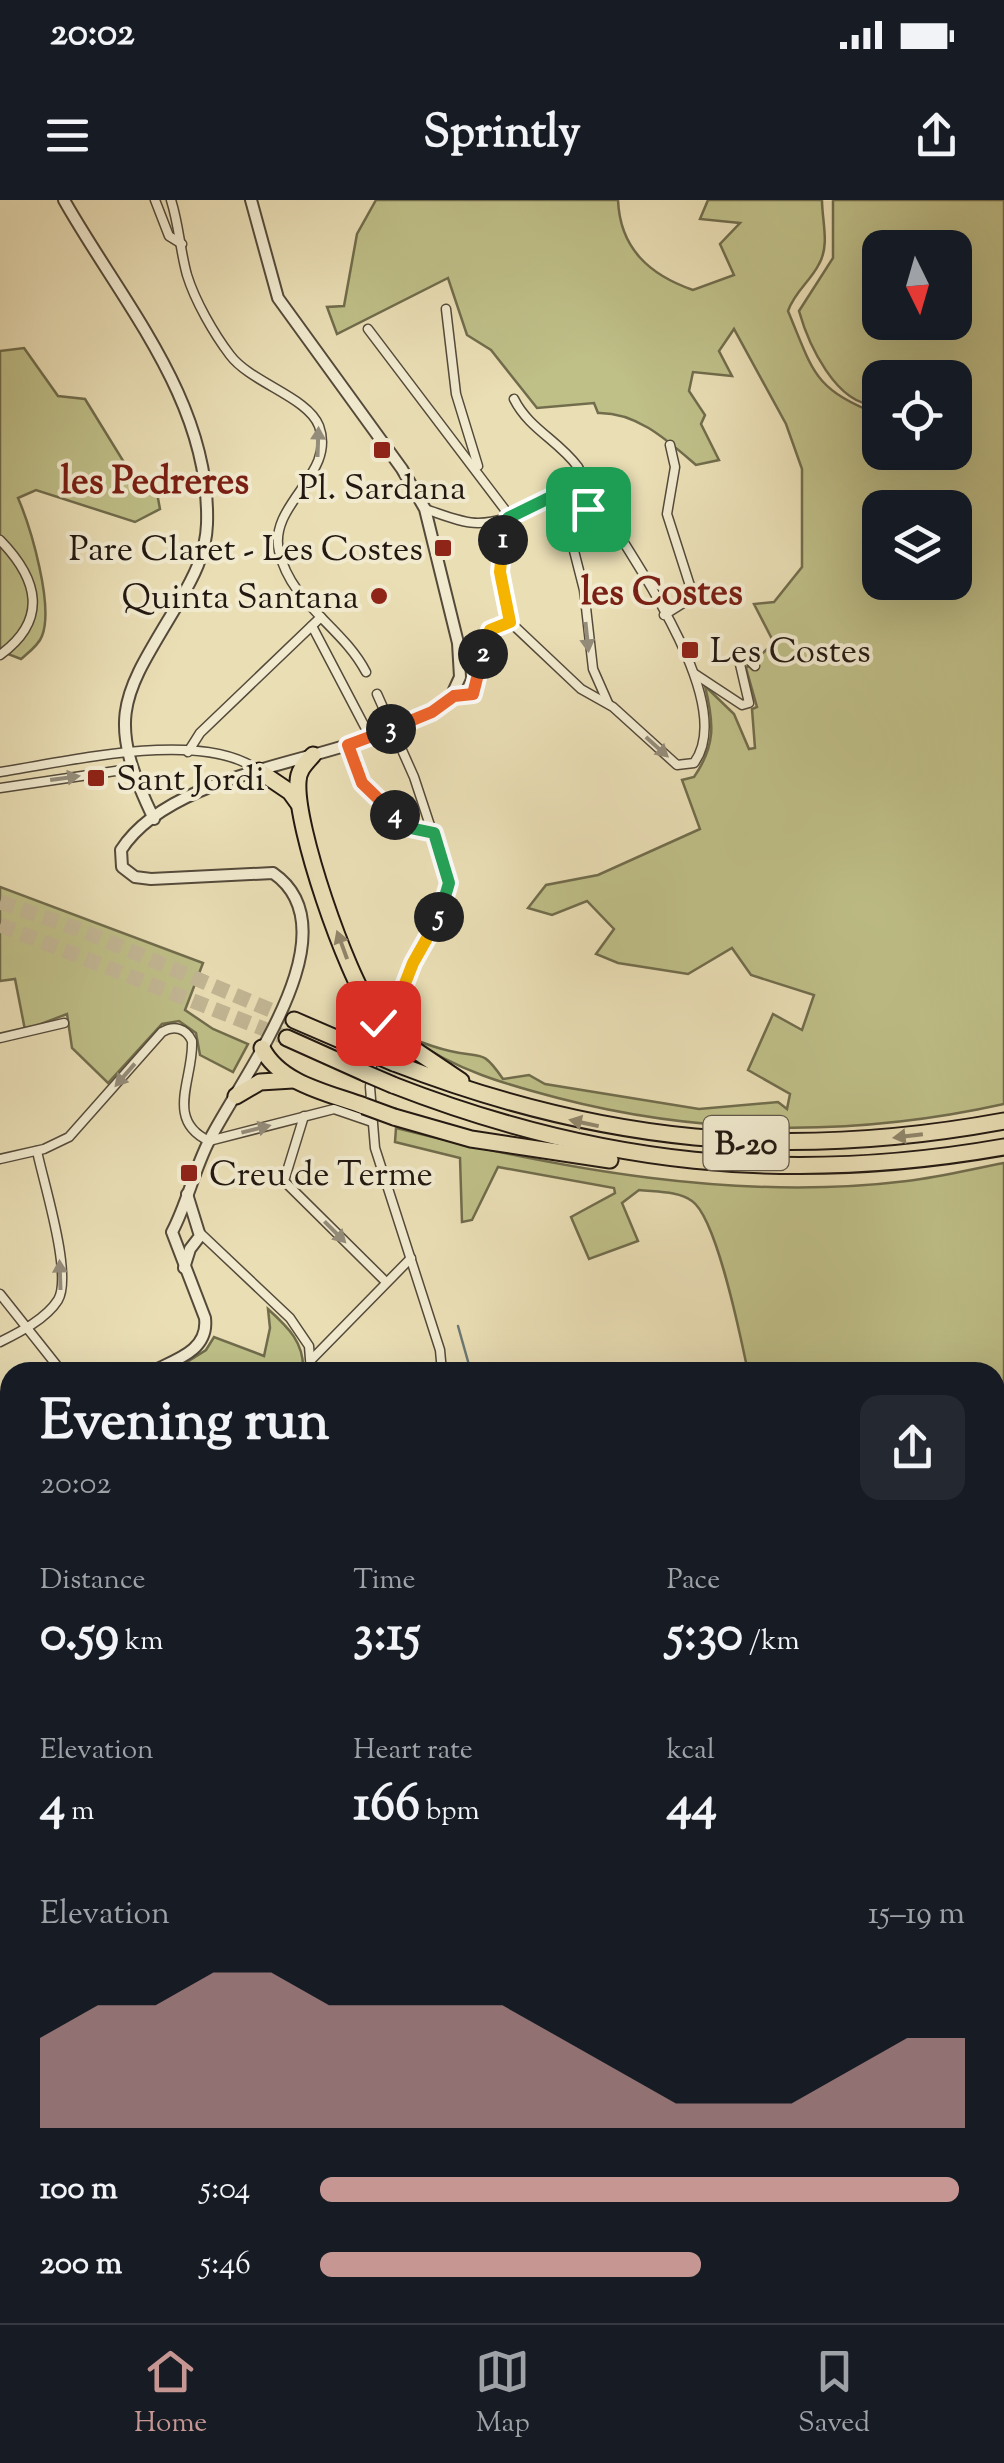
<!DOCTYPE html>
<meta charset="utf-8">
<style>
body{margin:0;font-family:"Sorts Mill Goudy",serif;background:#242831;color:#f1f3f6;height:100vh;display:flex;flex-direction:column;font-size:38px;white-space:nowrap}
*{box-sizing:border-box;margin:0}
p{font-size:32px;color:#9ea1a6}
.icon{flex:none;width:55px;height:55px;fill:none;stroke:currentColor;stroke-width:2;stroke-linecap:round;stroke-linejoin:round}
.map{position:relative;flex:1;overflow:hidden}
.side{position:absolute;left:0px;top:1162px;width:1005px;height:962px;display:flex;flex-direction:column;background:#171b24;border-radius:30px 30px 0 0;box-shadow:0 10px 40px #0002}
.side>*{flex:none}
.needle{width:65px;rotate:175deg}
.tools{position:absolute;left:862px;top:30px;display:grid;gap:20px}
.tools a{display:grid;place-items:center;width:110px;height:110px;border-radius:20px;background:#171b24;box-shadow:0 10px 40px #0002;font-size:50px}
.pin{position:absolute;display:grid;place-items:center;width:85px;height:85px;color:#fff;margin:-42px;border-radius:20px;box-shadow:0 5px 15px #0006}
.km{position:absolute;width:50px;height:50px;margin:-25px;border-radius:50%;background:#222;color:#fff;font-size:28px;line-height:50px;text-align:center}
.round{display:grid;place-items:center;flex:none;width:105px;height:105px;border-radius:20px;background:#242831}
.headline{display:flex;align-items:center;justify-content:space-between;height:170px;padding:0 40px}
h1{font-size:55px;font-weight:800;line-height:75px}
.metrics{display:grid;grid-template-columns:repeat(3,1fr);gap:15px;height:170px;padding:10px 40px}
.metrics div{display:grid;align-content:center}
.metrics b{font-size:50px;font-weight:800}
.metrics small{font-size:28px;font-weight:400}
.metrics p{font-size:28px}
.chart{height:280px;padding:20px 40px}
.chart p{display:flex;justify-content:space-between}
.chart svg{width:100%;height:180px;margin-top:10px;fill:#c59692;opacity:.7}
ul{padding:0 40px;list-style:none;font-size:32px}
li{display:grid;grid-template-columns:160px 120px 1fr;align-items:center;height:75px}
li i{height:25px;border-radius:12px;background:#c59692}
.status{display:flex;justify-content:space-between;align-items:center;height:70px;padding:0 50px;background:#171b24;direction:ltr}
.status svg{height:28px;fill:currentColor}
header{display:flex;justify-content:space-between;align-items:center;height:130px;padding:0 40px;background:#171b24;font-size:45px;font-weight:800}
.menu{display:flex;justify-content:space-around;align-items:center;height:140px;border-top:2px solid #363941;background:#171b24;font-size:28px;color:#9ea1a6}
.menu a{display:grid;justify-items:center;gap:5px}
.menu .current{color:#c59692}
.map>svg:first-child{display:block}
.green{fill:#bfbf88;stroke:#706c4c;stroke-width:2.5;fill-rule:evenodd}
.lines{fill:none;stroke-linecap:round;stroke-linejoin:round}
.stream{stroke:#6b7975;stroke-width:2.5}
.motorway-tunnel{stroke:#c2b694;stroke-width:15;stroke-dasharray:15 8;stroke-linecap:butt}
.pedestrian-casing{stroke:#544a3a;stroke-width:10}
.minor-casing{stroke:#544a3a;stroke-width:11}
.tertiary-casing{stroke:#544a3a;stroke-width:14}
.motorway-casing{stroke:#221811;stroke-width:19}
.pedestrian{stroke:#f1eacf;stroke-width:6}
.minor{stroke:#f1eacf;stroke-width:8}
.tertiary{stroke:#f1eacf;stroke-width:10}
.motorway{stroke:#eadeb5;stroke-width:15}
.tertiary-bridge-casing{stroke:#544a3a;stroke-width:14;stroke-linecap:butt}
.motorway-bridge-casing{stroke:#221811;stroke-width:19;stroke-linecap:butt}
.tertiary-bridge{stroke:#f1eacf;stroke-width:10}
.motorway-bridge{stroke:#eadeb5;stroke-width:15}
.oneway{fill:#948c7a}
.oneway2{fill:#90856b}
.split-1-casing{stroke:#fff;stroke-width:20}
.split-2-casing{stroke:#fff;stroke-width:20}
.split-3-casing{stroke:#fff;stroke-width:20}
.split-4-casing{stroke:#fff;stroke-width:20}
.split-5-casing{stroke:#fff;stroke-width:20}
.split-6-casing{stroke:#fff;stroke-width:20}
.split-1{stroke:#22a559;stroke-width:12}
.split-2{stroke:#f5b400;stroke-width:12}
.split-3{stroke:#f0652b;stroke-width:12}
.split-4{stroke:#f0652b;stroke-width:12}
.split-5{stroke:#22a559;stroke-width:12}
.split-6{stroke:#f5b400;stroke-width:12}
.poi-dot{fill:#8f2418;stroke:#f1eacf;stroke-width:4}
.labels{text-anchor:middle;stroke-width:8;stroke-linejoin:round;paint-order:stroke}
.shield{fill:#f1eacf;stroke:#60574a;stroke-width:2.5}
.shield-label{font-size:32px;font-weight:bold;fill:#221811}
.poi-label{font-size:35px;fill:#221811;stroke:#f1eacf;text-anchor:start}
.neighbourhood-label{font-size:38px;font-weight:bold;fill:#7a1f14;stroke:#f1eacf}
</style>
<div class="status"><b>20:02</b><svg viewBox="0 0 49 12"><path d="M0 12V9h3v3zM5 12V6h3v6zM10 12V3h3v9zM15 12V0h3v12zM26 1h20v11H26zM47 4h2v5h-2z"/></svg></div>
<header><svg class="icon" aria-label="menu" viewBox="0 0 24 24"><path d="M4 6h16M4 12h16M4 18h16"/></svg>Sprintly<svg class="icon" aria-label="share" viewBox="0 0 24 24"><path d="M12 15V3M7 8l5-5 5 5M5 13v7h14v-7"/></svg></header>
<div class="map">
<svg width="1004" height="2123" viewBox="0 0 1004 2123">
<rect width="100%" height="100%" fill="#eadeb5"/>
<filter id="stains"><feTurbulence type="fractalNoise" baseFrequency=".002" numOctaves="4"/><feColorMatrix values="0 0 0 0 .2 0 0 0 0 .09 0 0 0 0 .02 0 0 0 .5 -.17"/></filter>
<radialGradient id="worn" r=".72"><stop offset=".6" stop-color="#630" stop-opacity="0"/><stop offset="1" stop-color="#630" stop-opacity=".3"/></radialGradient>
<g class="green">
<path d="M376,0h242c2,49 32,75 75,90l41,-15 -14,-31 20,-21 -40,-4 8,-19h114c0,21 8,45 -3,64 -9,18 -24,27 -31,47 26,62 25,77 89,103v-9c-41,1 -69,-62 -78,-94l34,-53v-58h171v904c-148,33 -300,32 -446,-6 -54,-14 -102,-28 -148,-60 13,5 26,10 40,13 32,8 31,-4 53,28l26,-4 16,9 154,25 79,-7 9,7 3,-15 -42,-24 25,-56 29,16 12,-35 -63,-20 -19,-27 -44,26 -70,-11 -22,-9 18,-25 -27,-28 -35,14 -24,-7 18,-23 52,-10 102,-46 -18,-49 12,-3c22,-32 20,-54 11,-91l29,28 15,35 6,-1 -3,-39 5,-2 -11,-39 28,-25 -20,-39 20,-2 28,-35v-98l-16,-45 -52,-95 -15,22 13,25 -39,-4 -4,19 16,24 -4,9 18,36 -23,5c-28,-24 -59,-53 -98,-52l-4,-10 -57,5 -46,-58 -24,-15 -19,-57 -111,56 -10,-27 17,-1 13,-72zM880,48h75v74h-75zM880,178h75v74h-75zM880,308h75v74h-75z"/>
<path d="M24,148l34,48 27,3 40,65 32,29 3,16 -25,13 -99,-32 -18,8c13,30 36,108 24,138 -3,9 -14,17 -21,23l-21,-8v-300z"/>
<polygon points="0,687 203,763 185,810 213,829 248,844 233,872 200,855 196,833 179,821 162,824 108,883 72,848 67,814 25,830 15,779 0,781"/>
<path d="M396,928c164,41 341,74 511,53 32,-4 65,-12 97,-18v318l-9,4v-113h-247c-7,-33 -31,-154 -56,-171 -13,-10 -37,-9 -53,-11l-17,13 16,38 -49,18 -18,-42 44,-24 -1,-5 -116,-21 -26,53 -10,2 -2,-64 -65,-16z"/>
<path d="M268,1109c20,18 37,34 35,63h-132l35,-22 8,-13 50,19 6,-28z"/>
<polygon points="10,1781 10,1884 0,1872 0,1786"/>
<polygon points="995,1968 1004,1970 1004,2123 921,2123 917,2115 995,2115"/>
<polygon points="120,2115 208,2115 209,2123 118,2123"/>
</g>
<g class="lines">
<g class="stream">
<polyline points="458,1126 471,1172"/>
<polyline points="0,1847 10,1856"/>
<polyline points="935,2115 938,2123"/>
<polyline points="156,2123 159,2115"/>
</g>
<g class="motorway-tunnel">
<polyline points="0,702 81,730 294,820"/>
<polyline points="0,725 287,838"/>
</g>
<g class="pedestrian-casing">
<polyline id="pedestrian" points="290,2115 291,2123"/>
</g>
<g class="minor-casing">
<g id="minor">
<polyline points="155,0 169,36 182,44"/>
<path d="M171,0c8,25 9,50 16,75 8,26 27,59 43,80 21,28 78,42 89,71 18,48 -51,78 -40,125 12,53 63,75 87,121"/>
<polyline points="446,109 456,194 478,266"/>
<polyline points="368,129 506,311 508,325 498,355 510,422"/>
<polyline points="596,304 575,324 571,339 584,390 593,469 608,503"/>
<path d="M425,309c16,5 36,14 53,14 40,0 70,-33 112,-32"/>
<path d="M0,340c39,40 48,80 0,115"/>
<polyline points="664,415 691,398 692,392 667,314 675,267 670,245"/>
<polyline points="312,426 366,529 389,521"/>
<polyline points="695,474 742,505 749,503 739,460 747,458 755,466"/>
<polyline points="377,494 414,577 449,683 447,703 413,763 397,805 376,826 370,887 375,948 440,1150 442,1172"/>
<path d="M454,496l19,-2c11,-24 3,-71 37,-72l71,67 32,18 64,58 17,-2c49,-66 -85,-234 -116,-296 -20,-27 -49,-38 -64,-68"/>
<polyline points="348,545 361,583 410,628 434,633"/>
<polyline points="188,552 200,533 321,417"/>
<path d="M0,572c67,-10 203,-44 259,-1"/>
<polyline points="0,588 129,569"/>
<polyline points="0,838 64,823"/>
<polyline points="304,916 284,981 386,1082"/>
<path d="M0,959l44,-10 25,-12 93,-105c12,-7 24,-4 30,9 2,37 -28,79 17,100l125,-32 38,13"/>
<polyline points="199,1032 290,1118 309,1146 311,1172"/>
<polyline points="0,1094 62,1172"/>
<path d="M0,1142c20,-10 46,-23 58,-42 15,-25 -15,-119 -21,-149"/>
<polyline points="312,1159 411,1058"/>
<polyline points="0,1253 0,1265"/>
<polyline points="0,1286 10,1306"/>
<polyline points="995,1293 1004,1289"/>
<polyline points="995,1380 1004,1378"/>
<polyline points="995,1468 1004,1468"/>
<polyline points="0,1485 10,1480"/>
<polyline points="0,1487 10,1506"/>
<polyline points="0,1625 6,1637"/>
<polyline points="995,1635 1004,1648"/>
<polyline points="0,1650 10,1652"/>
<polyline points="0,1685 10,1671"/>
<polyline points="0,1758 10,1753"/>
<polyline points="995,1880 1004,1853"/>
<polyline points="0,2028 10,2031"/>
<polyline points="246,2115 248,2123"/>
<polyline points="349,2115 350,2123"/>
<polyline points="568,2115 635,2123"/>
<polyline points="856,2115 862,2123"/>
<polyline points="31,2123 35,2115"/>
<polyline points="445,2123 446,2115"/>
<polyline points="482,2123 537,2115"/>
<polyline points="714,2123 718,2115"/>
<polyline points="796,2123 802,2115"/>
<polyline points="841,2123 842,2115"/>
</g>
</g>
<g class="tertiary-casing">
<g id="tertiary">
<path d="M64,0c57,101 147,201 143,324 -1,30 -14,54 -28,78 -55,93 -76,112 -25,217"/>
<polyline points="251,0 278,98 402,269 425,309 458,443 460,477 449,501 407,523"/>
<polyline points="184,1068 190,1049 200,1036 187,994"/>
<path d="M151,1172c24,-12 58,-21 54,-54l-33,-86c15,-28 22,-62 37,-91 30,-61 148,-210 64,-268l-122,6 -16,-2 -13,-10 -1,-17c44,-69 173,-85 245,-111"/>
<polyline points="393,2115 393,2123"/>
</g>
</g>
<g class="motorway-casing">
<g id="motorway">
<path d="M313,555c-7,8 -15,15 -15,27 -3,45 48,192 75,229"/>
<polyline points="259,571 290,592 298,603"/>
<polyline points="294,820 366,851"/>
<polyline points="287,838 365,873"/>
<polyline points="397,838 461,881"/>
<path d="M262,848c18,36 67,45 102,58"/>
<path d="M394,863c206,80 393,98 610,58"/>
<path d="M393,885c205,80 395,100 611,62"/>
<polyline points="236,896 260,882 293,880"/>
<polyline points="394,917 471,939 610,960"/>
</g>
</g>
<use href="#pedestrian" class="pedestrian"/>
<use href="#minor" class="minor"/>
<use href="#tertiary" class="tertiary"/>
<use href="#motorway" class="motorway"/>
<g class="tertiary-bridge-casing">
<polyline id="tertiary-bridge" points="366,539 407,523"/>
</g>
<g class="motorway-bridge-casing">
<g id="motorway-bridge">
<polyline points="373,811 397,838"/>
<polyline points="366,851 394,863"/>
<polyline points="365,873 393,885"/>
<polyline points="364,906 394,917"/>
</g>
</g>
<use href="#tertiary-bridge" class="tertiary-bridge"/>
<use href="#motorway-bridge" class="motorway-bridge"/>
</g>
<defs><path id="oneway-solid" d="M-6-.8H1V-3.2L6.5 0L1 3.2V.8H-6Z" transform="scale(2.5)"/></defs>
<g class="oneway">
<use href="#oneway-solid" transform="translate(318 242) rotate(-88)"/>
<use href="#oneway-solid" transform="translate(587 437) rotate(84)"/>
<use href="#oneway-solid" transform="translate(657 547) rotate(42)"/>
<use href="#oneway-solid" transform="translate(65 578) rotate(-8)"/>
<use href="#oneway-solid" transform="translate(125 875) rotate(131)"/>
<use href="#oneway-solid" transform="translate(256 929) rotate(-14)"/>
<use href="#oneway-solid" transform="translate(335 1032) rotate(45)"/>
<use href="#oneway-solid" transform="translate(60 1075) rotate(-92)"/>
</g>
<g class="oneway2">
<use href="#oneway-solid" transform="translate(342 745) rotate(-110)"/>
<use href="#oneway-solid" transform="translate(584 923) rotate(-168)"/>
<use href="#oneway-solid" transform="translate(908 936) rotate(173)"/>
</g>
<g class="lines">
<g class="split-1-casing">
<polyline id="split-1" points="503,340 508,318 551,297 590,292 596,304 588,309"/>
</g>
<g class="split-2-casing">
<polyline id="split-2" points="483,454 490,430 510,422 500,372 503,340"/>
</g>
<g class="split-3-casing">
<polyline id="split-3" points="391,529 432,512 454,496 473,494 483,454"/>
</g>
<g class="split-4-casing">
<polyline id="split-4" points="391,529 348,545 362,583 395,615"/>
</g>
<g class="split-5-casing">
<polyline id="split-5" points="395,615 410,628 434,633 449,683 439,717"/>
</g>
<g class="split-6-casing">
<polyline id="split-6" points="378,823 397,804 413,763 439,717"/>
</g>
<use href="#split-1" class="split-1"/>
<use href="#split-2" class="split-2"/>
<use href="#split-3" class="split-3"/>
<use href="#split-4" class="split-4"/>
<use href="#split-5" class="split-5"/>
<use href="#split-6" class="split-6"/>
</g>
<g class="poi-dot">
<rect x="372" y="240" width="20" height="20" rx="5"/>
<rect x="433" y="338" width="20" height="20" rx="5"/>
<circle cx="379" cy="396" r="10"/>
<rect x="680" y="440" width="20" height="20" rx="5"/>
<rect x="86" y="568" width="20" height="20" rx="5"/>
<rect x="179" y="963" width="20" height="20" rx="5"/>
</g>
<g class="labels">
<rect class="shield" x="703.5" y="916" width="85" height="54" rx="8"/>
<g class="shield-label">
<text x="746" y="954">B-20</text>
</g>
<g class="poi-label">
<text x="382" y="299" text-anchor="middle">Pl. Sardana</text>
<text x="423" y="360" text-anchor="end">Pare Claret - Les Costes</text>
<text x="359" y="408" text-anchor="end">Quinta Santana</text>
<text x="710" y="462">Les Costes</text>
<text x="116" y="590">Sant Jordi</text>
<text x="209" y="985">Creu de Terme</text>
</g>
<g class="neighbourhood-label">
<text x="155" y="293">les Pedreres</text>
<text x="662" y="404">les Costes</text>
</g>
</g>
<rect width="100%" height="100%" filter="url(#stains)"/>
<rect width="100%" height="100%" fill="url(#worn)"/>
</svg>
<div class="tools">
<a><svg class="needle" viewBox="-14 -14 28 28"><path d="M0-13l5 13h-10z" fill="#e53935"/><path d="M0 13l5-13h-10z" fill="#9ea1a6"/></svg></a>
<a><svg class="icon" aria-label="locate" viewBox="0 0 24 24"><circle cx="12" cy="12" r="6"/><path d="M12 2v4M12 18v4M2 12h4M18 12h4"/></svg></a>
<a><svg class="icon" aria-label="layers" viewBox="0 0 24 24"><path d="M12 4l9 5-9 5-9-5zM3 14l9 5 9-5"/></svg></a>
</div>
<div class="pin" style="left:588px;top:309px;background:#1e9e55"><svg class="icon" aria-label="arrive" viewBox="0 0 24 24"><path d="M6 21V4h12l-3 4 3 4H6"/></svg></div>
<div class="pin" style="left:378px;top:823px;background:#d93025"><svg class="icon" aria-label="check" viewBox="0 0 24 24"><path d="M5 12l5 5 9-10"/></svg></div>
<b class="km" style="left:503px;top:340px">1</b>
<b class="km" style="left:483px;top:454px">2</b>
<b class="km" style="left:391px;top:529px">3</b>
<b class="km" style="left:395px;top:615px">4</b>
<b class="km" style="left:439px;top:717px">5</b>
<section class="side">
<div class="headline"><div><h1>Evening run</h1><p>20:02</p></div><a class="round"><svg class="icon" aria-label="share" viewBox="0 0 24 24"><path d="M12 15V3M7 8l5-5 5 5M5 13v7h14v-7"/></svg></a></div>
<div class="metrics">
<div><p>Distance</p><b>0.59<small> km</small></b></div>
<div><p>Time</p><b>3:15</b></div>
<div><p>Pace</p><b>5:30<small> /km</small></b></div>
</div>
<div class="metrics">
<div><p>Elevation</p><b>4<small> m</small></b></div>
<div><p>Heart rate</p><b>166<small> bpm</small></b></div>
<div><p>kcal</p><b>44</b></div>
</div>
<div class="chart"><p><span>Elevation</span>15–19 m</p>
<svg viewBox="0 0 160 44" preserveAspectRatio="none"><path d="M0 44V22L10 14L20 14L30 6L40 6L50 14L60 14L70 14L80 14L90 22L100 30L110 38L120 38L130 38L140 30L150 22L160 22V44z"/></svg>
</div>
<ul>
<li><b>100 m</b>5:04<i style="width:99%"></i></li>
<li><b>200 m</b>5:46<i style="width:59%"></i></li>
</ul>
</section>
</div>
<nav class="menu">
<a class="current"><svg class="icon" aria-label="home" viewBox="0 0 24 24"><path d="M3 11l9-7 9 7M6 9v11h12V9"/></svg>Home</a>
<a><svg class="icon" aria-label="map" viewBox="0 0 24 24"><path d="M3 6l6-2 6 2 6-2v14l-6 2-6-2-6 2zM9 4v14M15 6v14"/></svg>Map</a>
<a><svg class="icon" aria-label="saved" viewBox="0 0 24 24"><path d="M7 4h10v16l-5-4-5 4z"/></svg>Saved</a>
</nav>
